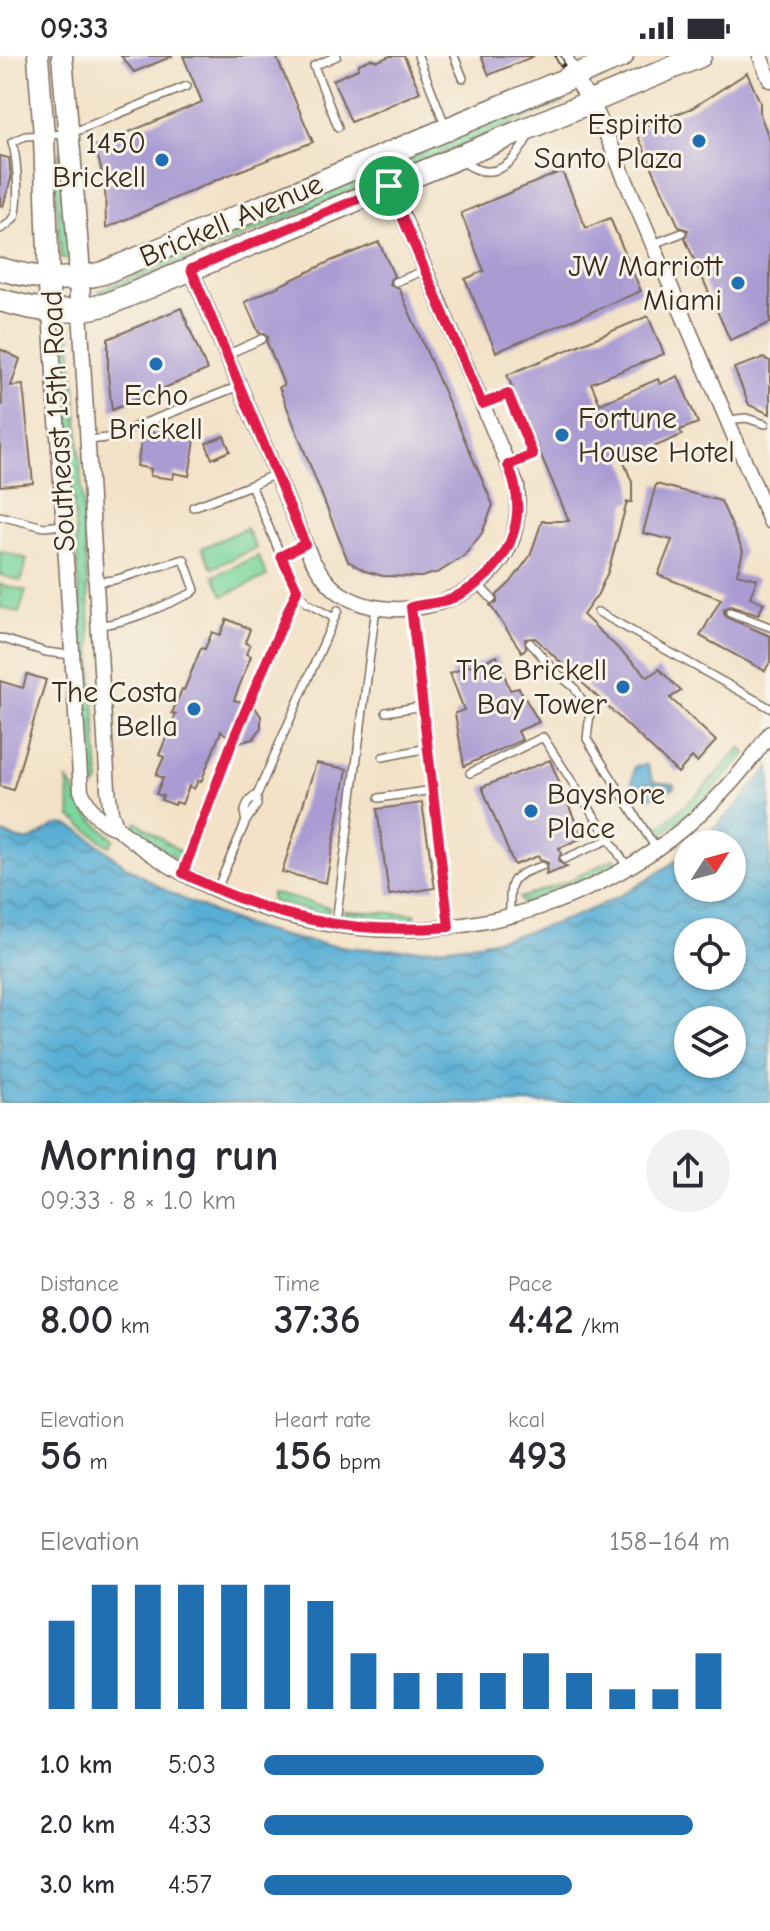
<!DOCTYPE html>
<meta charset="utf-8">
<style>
body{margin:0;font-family:"Comic Neue",sans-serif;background:#f2f2f3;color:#2b2b33;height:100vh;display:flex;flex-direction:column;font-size:30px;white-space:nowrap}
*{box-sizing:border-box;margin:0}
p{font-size:26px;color:#7c7c81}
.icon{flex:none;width:44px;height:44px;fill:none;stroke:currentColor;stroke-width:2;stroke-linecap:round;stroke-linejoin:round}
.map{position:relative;height:1047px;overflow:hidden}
.details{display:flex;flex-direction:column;background:#fff;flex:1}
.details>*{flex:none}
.needle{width:52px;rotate:54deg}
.fabs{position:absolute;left:674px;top:774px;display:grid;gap:16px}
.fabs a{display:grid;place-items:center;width:72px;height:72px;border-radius:50%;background:#fff;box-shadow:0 2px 6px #0004;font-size:40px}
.pin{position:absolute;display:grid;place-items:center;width:68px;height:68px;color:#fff;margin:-34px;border:4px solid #fff;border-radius:50%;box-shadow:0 2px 8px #0007}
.round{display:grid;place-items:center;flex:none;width:84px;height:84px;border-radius:42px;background:#f2f2f3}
.summary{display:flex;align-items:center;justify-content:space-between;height:136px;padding:0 40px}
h1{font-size:44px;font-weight:800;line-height:60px}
.figures{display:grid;grid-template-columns:repeat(3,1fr);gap:12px;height:136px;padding:8px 40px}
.figures div{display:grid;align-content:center}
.figures b{font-size:40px;font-weight:800}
.figures small{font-size:22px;font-weight:400}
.figures p{font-size:22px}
.chart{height:224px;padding:16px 40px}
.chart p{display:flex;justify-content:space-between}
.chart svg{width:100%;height:144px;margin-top:8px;stroke:#1f6fb2;stroke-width:6}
ul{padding:0 40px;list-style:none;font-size:26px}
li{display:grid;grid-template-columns:128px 96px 1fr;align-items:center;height:60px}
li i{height:20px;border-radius:10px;background:#1f6fb2}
.status{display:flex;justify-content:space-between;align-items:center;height:56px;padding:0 40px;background:#fff;direction:ltr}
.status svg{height:22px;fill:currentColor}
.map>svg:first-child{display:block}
.grass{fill:url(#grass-dots);stroke:#5c805e;stroke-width:2}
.park{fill:#7cd69d;stroke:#5c805e;stroke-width:2}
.water{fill:url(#water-waves);stroke:#4a6c7a;stroke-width:2;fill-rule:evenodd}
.building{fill:#aa9cd3}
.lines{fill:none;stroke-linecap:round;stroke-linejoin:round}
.lane-casing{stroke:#7b6a5a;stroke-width:10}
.street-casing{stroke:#7b6a5a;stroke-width:17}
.secondary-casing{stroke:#7b6a5a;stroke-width:23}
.primary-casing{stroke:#7b6a5a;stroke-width:25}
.lane{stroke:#fff;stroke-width:7}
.street{stroke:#fff;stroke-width:14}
.secondary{stroke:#fff;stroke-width:20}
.primary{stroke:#fff;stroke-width:22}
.rail-casing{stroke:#3b2a1e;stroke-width:7}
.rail{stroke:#f7f3e8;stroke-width:4;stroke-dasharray:12;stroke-linecap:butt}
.route-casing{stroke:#fff;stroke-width:16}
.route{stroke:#e11d48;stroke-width:10}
.poi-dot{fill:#1f6fb2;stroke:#f7f3e8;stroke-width:3}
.labels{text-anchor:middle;stroke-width:6;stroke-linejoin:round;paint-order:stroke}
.poi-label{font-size:30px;fill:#3b2a1e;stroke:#f7f3e8;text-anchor:end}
.street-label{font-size:30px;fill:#3b2a1e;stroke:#f7f3e8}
</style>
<div class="status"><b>09:33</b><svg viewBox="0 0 49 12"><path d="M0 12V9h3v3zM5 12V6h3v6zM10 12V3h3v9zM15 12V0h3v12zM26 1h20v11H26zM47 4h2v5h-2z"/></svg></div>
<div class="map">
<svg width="770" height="1047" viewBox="0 0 770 1047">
<defs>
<pattern id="grass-dots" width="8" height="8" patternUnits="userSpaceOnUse" patternTransform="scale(2)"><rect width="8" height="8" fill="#7cd69d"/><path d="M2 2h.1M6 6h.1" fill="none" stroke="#6cb887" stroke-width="1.8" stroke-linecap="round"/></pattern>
<pattern id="water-waves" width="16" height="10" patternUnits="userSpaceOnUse" patternTransform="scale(2)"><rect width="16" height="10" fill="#59afd5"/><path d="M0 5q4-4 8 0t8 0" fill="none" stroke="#4b8fac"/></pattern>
</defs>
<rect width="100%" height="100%" fill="#f7f3e8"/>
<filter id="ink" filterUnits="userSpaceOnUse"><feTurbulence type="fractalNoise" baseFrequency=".0125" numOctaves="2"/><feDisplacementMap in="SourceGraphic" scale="16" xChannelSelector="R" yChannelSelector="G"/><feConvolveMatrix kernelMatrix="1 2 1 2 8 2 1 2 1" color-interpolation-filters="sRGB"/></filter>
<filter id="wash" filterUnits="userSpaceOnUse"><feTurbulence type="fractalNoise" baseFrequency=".006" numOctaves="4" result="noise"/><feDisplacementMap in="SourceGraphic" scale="32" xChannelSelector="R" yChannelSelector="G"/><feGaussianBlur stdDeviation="1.8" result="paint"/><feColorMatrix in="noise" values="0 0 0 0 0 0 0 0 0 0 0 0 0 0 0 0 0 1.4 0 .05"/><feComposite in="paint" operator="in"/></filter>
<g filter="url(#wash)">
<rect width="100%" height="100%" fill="#f3e2c8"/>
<g class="grass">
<polygon points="559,36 564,46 408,112 406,109 408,103 529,52"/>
<polygon points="61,94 71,203 61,203 54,110"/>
<polygon points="368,117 373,121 374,126 104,238 99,235 159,210 192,186"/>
<polygon points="70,274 77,354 99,726 96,731 91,727 64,290 60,275"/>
<polygon points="741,691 746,698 700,747 660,780 655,775 699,737"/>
<path d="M67,724c9,8 10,20 17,30 8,11 20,20 30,29l-5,7 -38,-29z"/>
<polygon points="137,766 184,798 178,804 132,772"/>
<polygon points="615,802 616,809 576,829 523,848 519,842 566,826"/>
<polygon points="271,837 330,852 326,859 271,845"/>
<polygon points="344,855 415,858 416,865 346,862"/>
</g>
<g class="park">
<polygon points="246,472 256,492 212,512 202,492"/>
<polygon points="0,495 27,503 21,525 0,519"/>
<polygon points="258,500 267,520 223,540 214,520"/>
<polygon points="0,528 26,535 19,557 0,551"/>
</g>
<g class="water">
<polygon points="646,708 654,726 674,728 674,732 649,742 632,730 634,710"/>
<path d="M770,711v336h-770v-271c8,3 20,10 29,8 14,-2 21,-20 38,-15 19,6 42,30 59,41 24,16 49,30 75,41 156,73 352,51 487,-56v37h44v-44h-35l34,-32zM732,876v44h-44v-44zM732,964v44h-44v-44z"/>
</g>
<g id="blocks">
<g class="building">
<polygon points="121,0 173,0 134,16"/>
<polygon points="183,0 276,0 313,86 219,123 106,172 105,128 95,90 202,46"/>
<polygon points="390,0 404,0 420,36 351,66 333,24 358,13 359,8 371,3 378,5"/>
<polygon points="481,0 534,0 489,19"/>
<polygon points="747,17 760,46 760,58 770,85 770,267 730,284 685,183 688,174 679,171 635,74 692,52"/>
<polygon points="0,100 9,102 11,123 3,150 0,149"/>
<polygon points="562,115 586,172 610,162 641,235 496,296 465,223 484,215 461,157"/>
<polygon points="379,186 394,220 390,224 390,229 399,232 493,449 482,477 464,500 439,516 421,521 383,520 365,515 348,505 279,331 284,329 267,287 268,281 265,277 259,277 245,246 331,205"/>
<polygon points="181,252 207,314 112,354 108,319 108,283"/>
<polygon points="648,260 664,298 591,327 600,348 658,323 660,328 678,320 698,367 680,374 682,379 623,404 632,426 632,446 627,446 608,516 598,538 583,559 648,621 659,613 681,635 670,642 716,685 697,706 692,701 678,717 535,582 525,583 526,592 522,596 490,549 497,547 497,539 510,527 530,500 542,465 569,465 507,319"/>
<polygon points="0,293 20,303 11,330 23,329 33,427 0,430 0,349 2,349"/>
<polygon points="763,302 770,305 770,358 749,349 734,312"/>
<polygon points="143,375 195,384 189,420 174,417 173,423 150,420 151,413 137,410"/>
<polygon points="224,380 230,395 212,403 206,387"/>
<polygon points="656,428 721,445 743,495 737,518 757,523 750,541 764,547 758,559 730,550 724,553 724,558 728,562 770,580 770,606 765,615 700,580 721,543 658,519 672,484 643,477"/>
<polygon points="227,563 250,573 245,587 250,589 246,598 251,600 234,644 242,646 228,680 221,675 201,726 198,725 194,733 189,730 182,748 176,746 175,749 161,744 163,740 156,738 163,722 156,719 164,701 159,699 176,658 172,657 182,633 184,634 201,592 205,593 212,576 220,579"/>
<polygon points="497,600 510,634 519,632 539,666 518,675 522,684 464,710 455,657 464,654 450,617"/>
<polygon points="27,618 46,624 13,734 0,730 0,625 23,632"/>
<polygon points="254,650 261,660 261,672 253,683 239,686"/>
<polygon points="550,704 582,782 559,792 561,797 558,805 567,811 546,819 548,807 540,804 538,800 514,809 482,731"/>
<polygon points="316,707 347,713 326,827 282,816"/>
<polygon points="422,747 435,832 389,839 377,753"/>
</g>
</g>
</g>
<g filter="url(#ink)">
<use href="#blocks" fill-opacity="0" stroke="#7b6a5a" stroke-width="2"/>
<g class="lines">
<g class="lane-casing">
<g id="lane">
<polyline points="337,0 314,10 338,71"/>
<polyline points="418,0 446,71"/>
<polyline points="454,0 463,22"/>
<path d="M462,105c31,24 54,2 67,-27"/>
<path d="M0,173c6,-3 12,-7 15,-13 5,-14 2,-60 -3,-74l13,-6 44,-2 118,-48"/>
<polyline points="653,188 682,177"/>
<polyline points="396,226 425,214"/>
<polyline points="226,299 262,283"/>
<polyline points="482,348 508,338 533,399 508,409"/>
<polyline points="728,364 746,362 765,368"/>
<polyline points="88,384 107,382 239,330"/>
<polyline points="275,418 251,429 281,500"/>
<polyline points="193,451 251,429"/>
<polyline points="0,460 44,471 63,469"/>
<path d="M97,526l17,-2 70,-21 11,31 -5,4c-29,12 -58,28 -90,31"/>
<polyline points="477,527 492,543"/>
<polyline points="297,534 307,547 334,562"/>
<polyline points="411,551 449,871"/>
<polyline points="598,556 770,652"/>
<polyline points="730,556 770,571"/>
<polyline points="0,582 46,596 71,599"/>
<polyline points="530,587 558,618 574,631 590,657 587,683 655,791"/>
<polyline points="386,656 423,650"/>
<polyline points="383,701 428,692"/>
<polyline points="470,717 543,681 628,812"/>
<path d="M257,739c-10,5 -15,16 -11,26l11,-16v-10l81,-185"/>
<polyline points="379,742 433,734"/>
<polyline points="564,803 610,783"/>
<polyline points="183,817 233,684 297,534 281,500 305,488"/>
<polyline points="217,833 246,765"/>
<path d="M510,858c0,-34 -2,-37 32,-48"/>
<polyline points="336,867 376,551"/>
</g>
</g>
<g class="street-casing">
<g id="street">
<polyline points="565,0 574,20 598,59 770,465"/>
<polyline points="760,0 770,24"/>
<path d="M191,213l120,289c9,14 17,28 32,37 46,29 125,11 157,-33 17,-22 19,-49 17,-76l-139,-328"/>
<polyline points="80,254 108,733 111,756 117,772"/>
<path d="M50,256l31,479c7,15 18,33 36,37 202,167 506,123 653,-95"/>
</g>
</g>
<g class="secondary-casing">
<g id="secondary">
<polyline points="38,0 44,80 50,256"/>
<polyline points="62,0 79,204 80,254"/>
</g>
</g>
<g class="primary-casing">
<g id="primary">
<path d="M0,213c37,10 65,14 103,4l519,-217"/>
<path d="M0,244c42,12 65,15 108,4l592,-248"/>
</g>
</g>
<use href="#lane" class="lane"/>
<use href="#street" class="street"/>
<use href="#secondary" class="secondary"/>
<use href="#primary" class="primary"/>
<g class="rail-casing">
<polyline id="rail" points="558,0 562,8"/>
</g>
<use href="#rail" class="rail"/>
</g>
</g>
<g class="lines" filter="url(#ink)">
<g class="route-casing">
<path id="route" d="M389,130l93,218 26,-10 25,61 -25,10c24,56 -1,107 -55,133 -12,5 -29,6 -42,9l38,320c-98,8 -179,-9 -266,-54l50,-133 64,-150 -16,-34 24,-12 -114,-275z"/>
</g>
<use href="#route" class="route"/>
</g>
<g class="poi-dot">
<circle cx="699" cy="85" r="8"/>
<circle cx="162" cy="104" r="8"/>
<circle cx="738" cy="227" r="8"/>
<circle cx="156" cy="308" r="8"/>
<circle cx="562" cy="379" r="8"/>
<circle cx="623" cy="631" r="8"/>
<circle cx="194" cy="653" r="8"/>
<circle cx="531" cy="755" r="8"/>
</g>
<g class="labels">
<g class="poi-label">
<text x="683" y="78">Espirito<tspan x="683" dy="34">Santo Plaza</tspan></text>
<text x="146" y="97">1450<tspan x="146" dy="34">Brickell</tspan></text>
<text x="722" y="220">JW Marriott<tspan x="722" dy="34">Miami</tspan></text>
<text x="156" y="349" text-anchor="middle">Echo<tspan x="156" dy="34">Brickell</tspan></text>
<text x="578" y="372" text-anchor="start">Fortune<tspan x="578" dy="34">House Hotel</tspan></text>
<text x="607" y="624">The Brickell<tspan x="607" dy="34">Bay Tower</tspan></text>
<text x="178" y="646">The Costa<tspan x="178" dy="34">Bella</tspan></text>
<text x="547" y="748" text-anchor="start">Bayshore<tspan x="547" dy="34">Place</tspan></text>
</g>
<g class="street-label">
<text transform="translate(231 164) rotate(-23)" y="10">Brickell Avenue</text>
<text transform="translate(58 365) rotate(-93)" y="10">Southeast 15th Road</text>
</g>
</g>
</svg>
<div class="fabs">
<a><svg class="needle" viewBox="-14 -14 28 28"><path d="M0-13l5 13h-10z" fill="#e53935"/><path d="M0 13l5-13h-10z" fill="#7c7c81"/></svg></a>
<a><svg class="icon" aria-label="locate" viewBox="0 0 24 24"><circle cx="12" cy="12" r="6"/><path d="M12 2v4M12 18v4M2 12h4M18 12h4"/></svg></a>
<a><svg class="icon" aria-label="layers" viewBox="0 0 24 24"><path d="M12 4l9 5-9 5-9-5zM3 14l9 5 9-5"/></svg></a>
</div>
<div class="pin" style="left:389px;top:130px;background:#1e9e55"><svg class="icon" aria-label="arrive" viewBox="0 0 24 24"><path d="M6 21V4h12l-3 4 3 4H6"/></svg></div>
</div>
<section class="details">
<div class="summary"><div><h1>Morning run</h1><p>09:33 · 8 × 1.0 km</p></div><a class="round"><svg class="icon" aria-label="share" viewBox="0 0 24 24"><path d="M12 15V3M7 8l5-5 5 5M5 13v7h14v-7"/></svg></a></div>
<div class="figures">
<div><p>Distance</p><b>8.00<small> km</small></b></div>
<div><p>Time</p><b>37:36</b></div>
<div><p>Pace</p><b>4:42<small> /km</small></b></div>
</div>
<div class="figures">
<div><p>Elevation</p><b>56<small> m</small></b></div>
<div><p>Heart rate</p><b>156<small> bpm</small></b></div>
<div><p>kcal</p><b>493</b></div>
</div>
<div class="chart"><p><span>Elevation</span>158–164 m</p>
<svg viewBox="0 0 160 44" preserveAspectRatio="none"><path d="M5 44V17M15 44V6M25 44V6M35 44V6M45 44V6M55 44V6M65 44V11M75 44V27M85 44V33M95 44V33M105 44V33M115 44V27M125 44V33M135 44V38M145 44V38M155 44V27"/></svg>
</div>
<ul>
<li><b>1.0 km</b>5:03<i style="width:60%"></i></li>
<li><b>2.0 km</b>4:33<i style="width:92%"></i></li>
<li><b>3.0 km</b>4:57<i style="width:66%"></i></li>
</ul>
</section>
